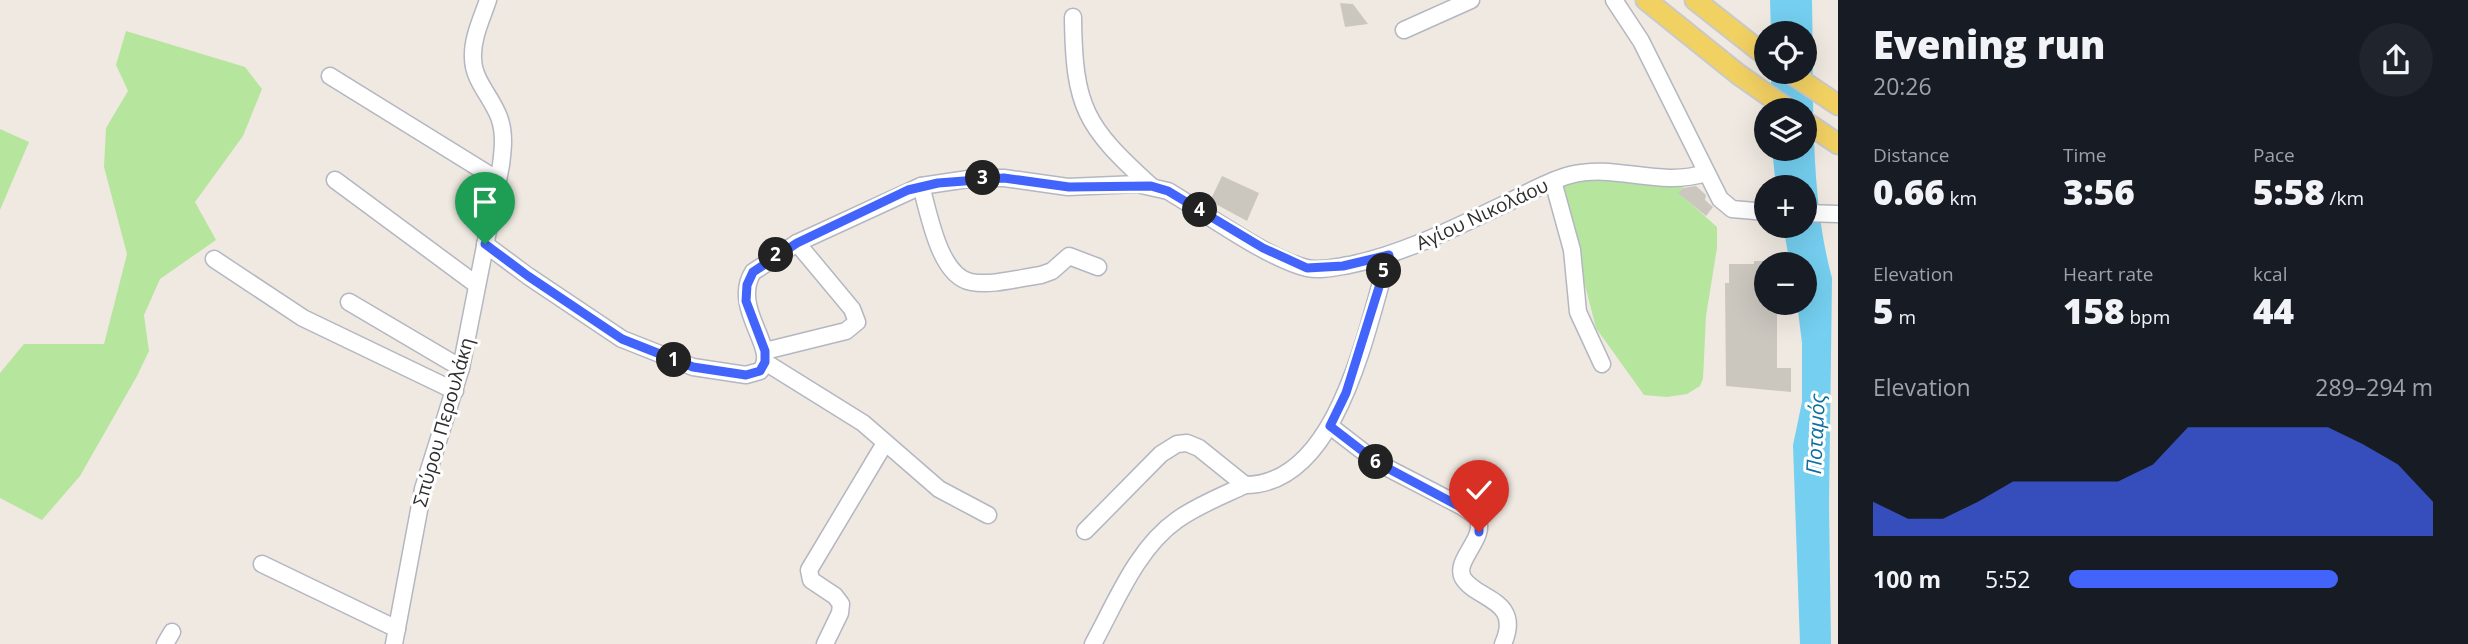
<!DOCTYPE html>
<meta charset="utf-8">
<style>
body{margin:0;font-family:"Open Sans",sans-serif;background:#20242c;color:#f1f3f6;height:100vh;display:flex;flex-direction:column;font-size:26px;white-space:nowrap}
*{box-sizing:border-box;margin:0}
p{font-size:23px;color:#9ea1a6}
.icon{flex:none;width:38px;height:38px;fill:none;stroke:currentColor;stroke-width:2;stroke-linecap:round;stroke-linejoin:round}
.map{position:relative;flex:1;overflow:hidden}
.drawer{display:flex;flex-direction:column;background:#171b24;width:630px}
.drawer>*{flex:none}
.buttons{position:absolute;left:1754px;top:21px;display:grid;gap:14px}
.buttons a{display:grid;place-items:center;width:63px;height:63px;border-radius:50%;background:#171b24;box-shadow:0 7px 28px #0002;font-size:35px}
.pin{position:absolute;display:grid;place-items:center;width:60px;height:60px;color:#fff;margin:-72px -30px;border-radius:50% 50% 50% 0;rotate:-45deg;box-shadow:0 0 7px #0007}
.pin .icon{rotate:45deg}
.km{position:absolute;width:35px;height:35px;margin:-18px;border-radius:50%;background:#222;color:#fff;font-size:19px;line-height:35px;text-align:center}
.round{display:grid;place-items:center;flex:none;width:74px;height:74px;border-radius:37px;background:#20242c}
.overview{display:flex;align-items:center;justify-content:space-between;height:119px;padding:0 35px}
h1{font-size:38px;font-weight:800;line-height:52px}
.stats{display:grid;grid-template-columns:repeat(3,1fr);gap:10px;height:119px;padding:7px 35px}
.stats div{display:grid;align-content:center}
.stats b{font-size:35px;font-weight:800}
.stats small{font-size:19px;font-weight:400}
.stats p{font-size:19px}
.chart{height:196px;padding:14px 35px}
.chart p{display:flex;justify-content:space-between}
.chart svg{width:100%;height:126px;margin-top:7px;fill:#4264fb;opacity:.7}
ul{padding:0 35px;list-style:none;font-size:23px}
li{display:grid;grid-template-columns:112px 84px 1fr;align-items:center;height:52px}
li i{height:18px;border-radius:9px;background:#4264fb}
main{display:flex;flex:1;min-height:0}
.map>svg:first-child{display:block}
.green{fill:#b6e59e}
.water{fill:#75cff0}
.building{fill:#cbc7bf}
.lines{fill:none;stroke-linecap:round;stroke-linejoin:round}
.minor-casing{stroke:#b4b7c1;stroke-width:19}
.major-casing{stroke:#c9c9c9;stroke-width:23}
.minor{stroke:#fff;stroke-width:16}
.major{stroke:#f2d163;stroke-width:19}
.route-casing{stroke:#fff;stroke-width:14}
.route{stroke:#4264fb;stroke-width:9}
.labels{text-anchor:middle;stroke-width:6;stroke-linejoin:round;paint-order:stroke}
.street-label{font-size:19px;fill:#2e2e2e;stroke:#fff}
.water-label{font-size:21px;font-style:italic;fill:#0d6fa3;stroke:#fff}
</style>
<main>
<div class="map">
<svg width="1838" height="644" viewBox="0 0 1838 644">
<rect width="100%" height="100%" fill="#efe9e1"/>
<g class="green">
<polygon points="126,31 245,67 262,89 243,136 195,202 216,240 160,279 144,315 149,351 137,376 80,476 42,520 0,498 0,373 24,344 104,344 127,254 104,167 106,128 128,91 116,65"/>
<polygon points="0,129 29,142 0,210"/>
<polygon points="1577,179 1629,180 1666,187 1685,185 1679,193 1717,227 1717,248 1706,316 1703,379 1700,386 1687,394 1667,397 1644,395 1596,328 1559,184"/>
</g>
<path class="water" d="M1770,0h42c2,88 -3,194 20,278l-3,226 2,140h-31l-7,-199 9,-43v-59l-5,-40h7v-39h-14l-7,-38h21v-39h-28l-4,-38h32v-39h-33v-38h33v-39h-33z"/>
<g class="building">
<polygon points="1340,3 1353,4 1368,24 1345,27"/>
<polygon points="1222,176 1259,193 1247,221 1210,201"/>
<polygon points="1696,186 1706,195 1705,200 1713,207 1706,216 1678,193 1683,188"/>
<polygon points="1754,261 1766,261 1766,303 1777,303 1777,368 1791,368 1791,392 1726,386 1725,283 1729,283 1729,264 1754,264"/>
</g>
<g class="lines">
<g class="minor-casing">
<g id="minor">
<polyline points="1614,0 1641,41 1720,199 1732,209 1766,212"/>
<path d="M1073,17c1,91 12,109 78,169"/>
<polyline points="1404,30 1471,0"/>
<polyline points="330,76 498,180"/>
<polyline points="335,180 477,285"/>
<polyline points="1553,181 1572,250 1578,312 1602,364"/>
<path d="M921,186c8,27 18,90 50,96 21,4 48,-4 70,-7l11,-4 17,-15 29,11"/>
<polyline points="1804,213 1838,214"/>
<path d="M485,244l43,32 94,63 71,28 53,8 14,-4c21,-21 -30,-62 -7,-99l44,-29 124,-57 54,-8h29l64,9 69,-3 31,7c36,21 100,68 139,77 13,3 29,-1 42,-3 55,-11 107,-38 158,-62 20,-10 41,-22 63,-28 46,-12 88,13 136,-2"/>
<polyline points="214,259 303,318 455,391"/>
<polyline points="349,302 461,368"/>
<polyline points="765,351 846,331 857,322 852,309 797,243"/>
<polyline points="765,362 863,423 939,489 988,515"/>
<path d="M1330,426l48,37 85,44 14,10c11,21 -24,43 -14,61 13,22 60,21 40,66"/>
<path d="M1085,531l76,-77 16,-10 10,-1 12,5 46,37c94,0 122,-160 144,-230"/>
<polyline points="262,564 397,629"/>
<polyline points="165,644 172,632"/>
<path d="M394,644l29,-155 38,-121 40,-203c2,-16 4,-32 -2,-48 -8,-21 -26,-37 -26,-59 -1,-20 9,-40 15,-58"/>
<polyline points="825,644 840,613 841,604 835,596 811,580 809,570 885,443"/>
<path d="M1093,644c23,-42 44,-96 84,-124 21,-15 45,-24 68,-35"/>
</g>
</g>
<g class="major-casing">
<g id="major">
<polyline points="1646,0 1738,74 1789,110"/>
<polyline points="1695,0 1766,56"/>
<polyline points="1789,72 1838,105"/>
<polyline points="1804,121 1838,144"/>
</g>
</g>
<use href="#minor" class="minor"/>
<use href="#major" class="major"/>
</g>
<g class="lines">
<g class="route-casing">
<polyline id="route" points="485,244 528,276 622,339 693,367 746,375 760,371 765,362 765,351 746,301 747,285 753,272 797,243 908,190 938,183 1004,178 1069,187 1151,186 1168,191 1263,248 1307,268 1343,266 1389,255 1346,393 1330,426 1378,463 1470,512 1479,522 1479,532"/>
</g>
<use href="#route" class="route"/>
</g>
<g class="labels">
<g class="street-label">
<text transform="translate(1482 214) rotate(-25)" y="7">Αγίου Νικολάου</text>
<text transform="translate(443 422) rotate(-74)" y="7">Σπύρου Περουλάκη</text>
</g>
<g class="water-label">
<text transform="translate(1816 434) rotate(-87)" y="7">Ποταμός</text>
</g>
</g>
</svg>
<div class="buttons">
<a><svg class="icon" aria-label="locate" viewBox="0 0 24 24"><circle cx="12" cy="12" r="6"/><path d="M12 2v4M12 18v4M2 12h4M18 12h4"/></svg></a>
<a><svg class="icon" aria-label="layers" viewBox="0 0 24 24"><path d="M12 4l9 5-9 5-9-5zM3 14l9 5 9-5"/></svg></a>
<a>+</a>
<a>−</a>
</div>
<div class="pin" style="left:485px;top:244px;background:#1e9e55"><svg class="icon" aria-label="arrive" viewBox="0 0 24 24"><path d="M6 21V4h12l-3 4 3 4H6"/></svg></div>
<div class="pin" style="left:1479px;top:532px;background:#d93025"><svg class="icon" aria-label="check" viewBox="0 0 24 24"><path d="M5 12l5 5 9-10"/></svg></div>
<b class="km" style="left:674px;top:360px">1</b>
<b class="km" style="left:776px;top:255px">2</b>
<b class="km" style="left:983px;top:178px">3</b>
<b class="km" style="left:1200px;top:210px">4</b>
<b class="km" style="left:1384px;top:271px">5</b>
<b class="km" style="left:1376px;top:462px">6</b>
</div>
<section class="drawer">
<div class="overview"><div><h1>Evening run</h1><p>20:26</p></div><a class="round"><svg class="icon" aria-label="share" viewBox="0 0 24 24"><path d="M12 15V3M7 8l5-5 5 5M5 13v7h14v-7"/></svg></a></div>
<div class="stats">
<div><p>Distance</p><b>0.66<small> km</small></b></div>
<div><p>Time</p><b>3:56</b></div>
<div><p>Pace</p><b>5:58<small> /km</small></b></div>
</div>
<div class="stats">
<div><p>Elevation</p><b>5<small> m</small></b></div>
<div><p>Heart rate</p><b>158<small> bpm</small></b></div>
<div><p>kcal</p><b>44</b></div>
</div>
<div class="chart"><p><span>Elevation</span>289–294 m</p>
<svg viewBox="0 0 160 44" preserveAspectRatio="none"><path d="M0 44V32L10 38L20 38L30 32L40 25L50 25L60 25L70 25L80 19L90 6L100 6L110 6L120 6L130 6L140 12L150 19L160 32V44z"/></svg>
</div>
<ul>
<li><b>100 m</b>5:52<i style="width:74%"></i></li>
</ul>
</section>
</main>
